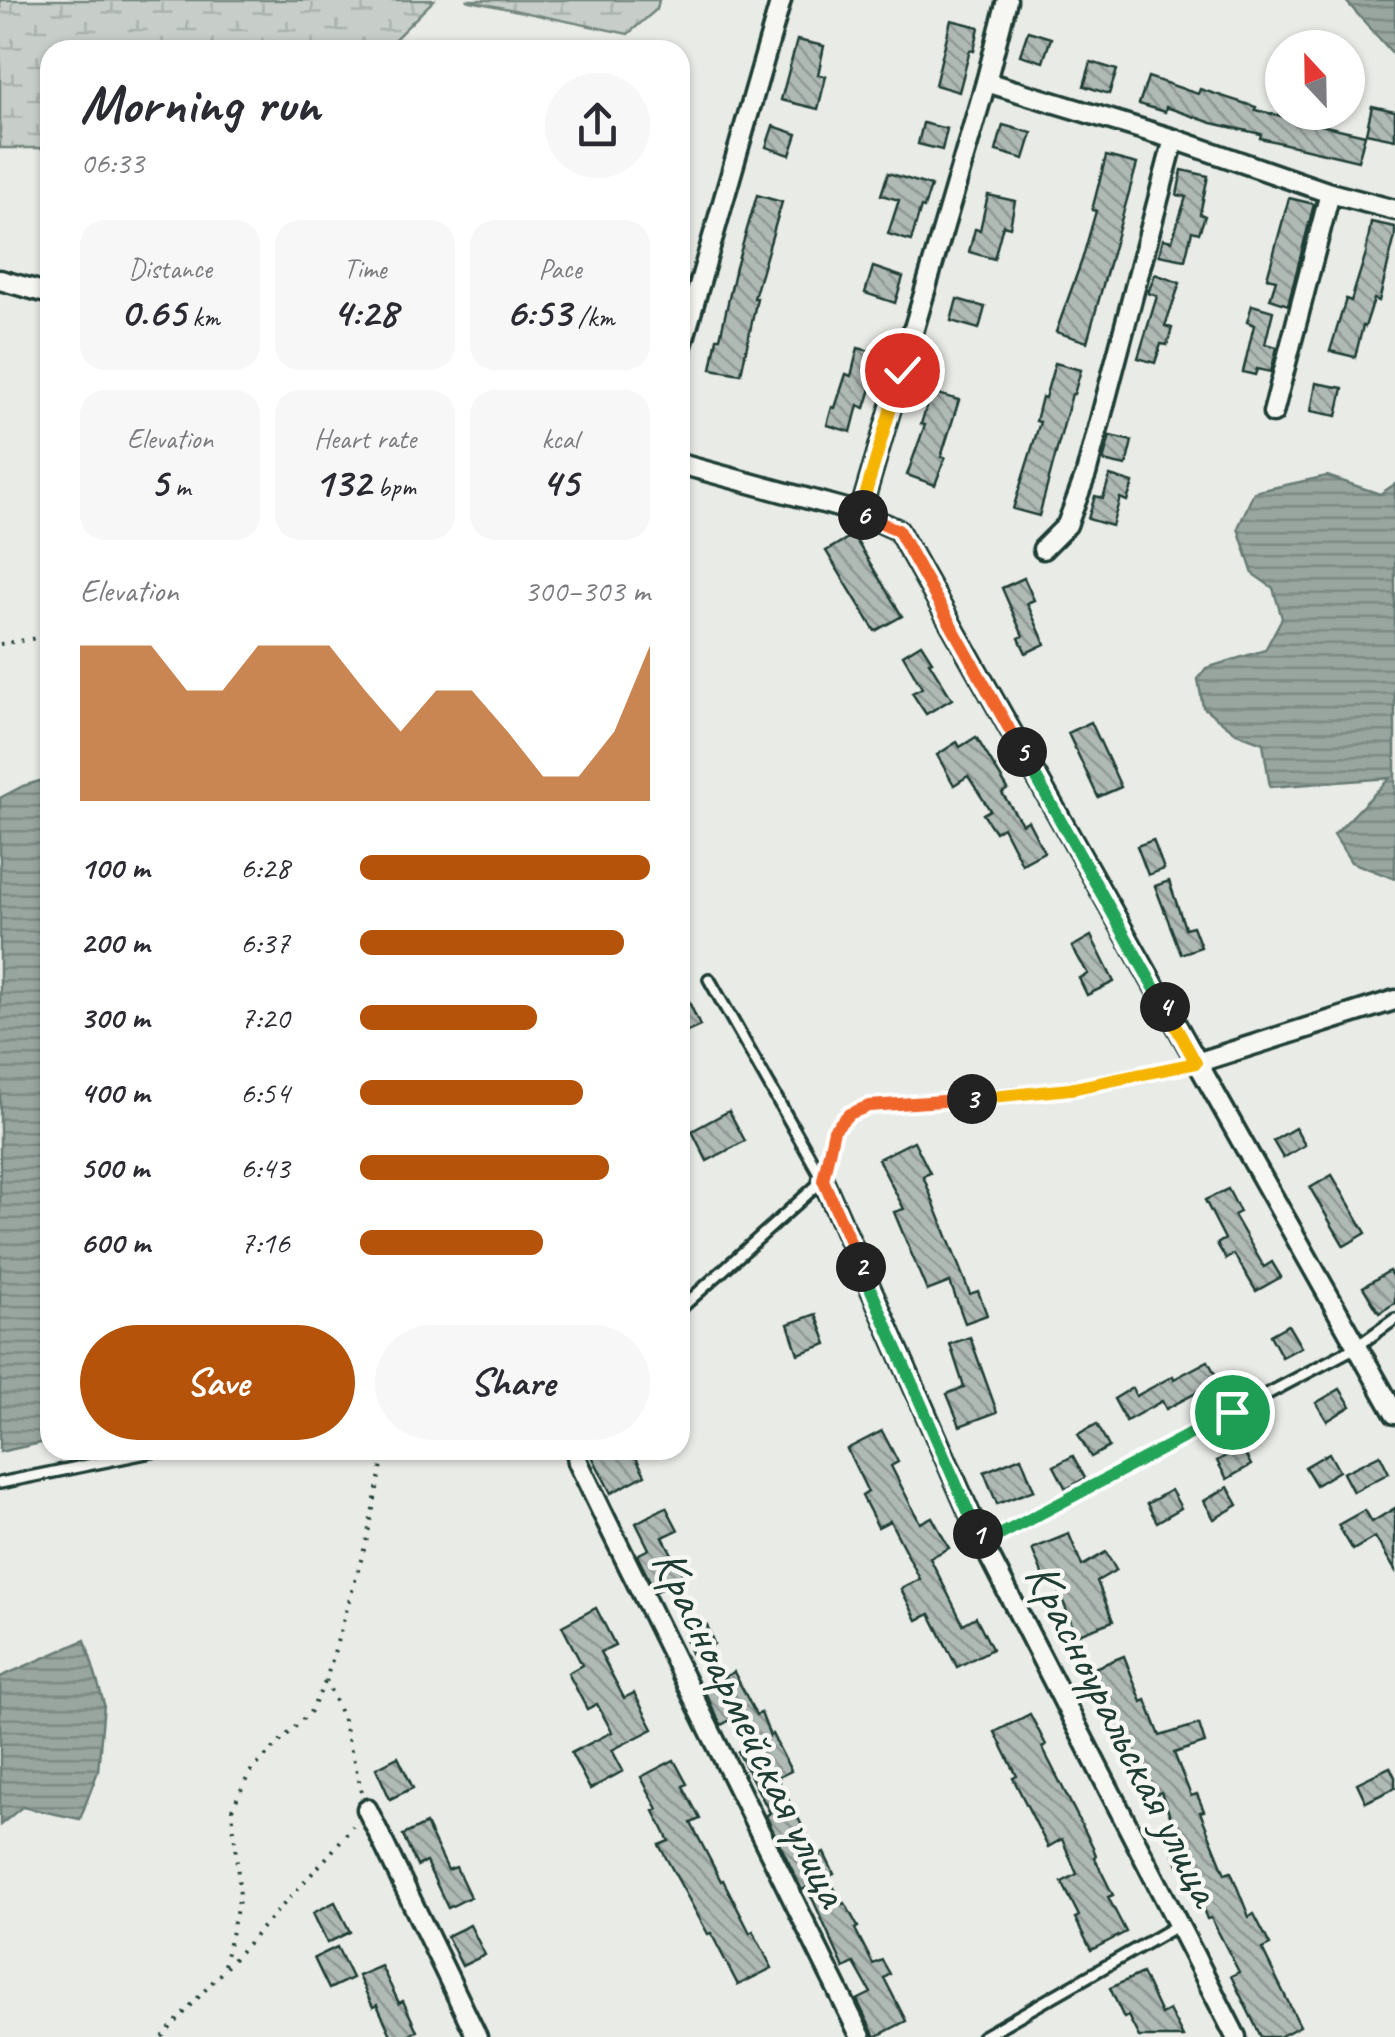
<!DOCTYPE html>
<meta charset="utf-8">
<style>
body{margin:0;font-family:Caveat,sans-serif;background:#f7f7f7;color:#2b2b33;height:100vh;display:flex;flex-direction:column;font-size:38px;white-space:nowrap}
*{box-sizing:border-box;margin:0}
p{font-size:32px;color:#7c7c81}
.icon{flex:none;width:55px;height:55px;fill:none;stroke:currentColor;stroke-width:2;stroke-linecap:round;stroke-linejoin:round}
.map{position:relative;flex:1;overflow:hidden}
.drawer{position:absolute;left:40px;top:40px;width:650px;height:1420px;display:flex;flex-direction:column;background:#fff;border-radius:30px;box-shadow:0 2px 8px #0004}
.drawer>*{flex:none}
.needle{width:65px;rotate:338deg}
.controls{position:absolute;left:1265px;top:30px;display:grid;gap:20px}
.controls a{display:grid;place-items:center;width:100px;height:100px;border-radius:50%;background:#fff;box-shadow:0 2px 8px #0004;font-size:50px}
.pin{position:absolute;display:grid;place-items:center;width:85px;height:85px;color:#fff;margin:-42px;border:5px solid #fff;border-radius:50%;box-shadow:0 2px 10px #0007}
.km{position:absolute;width:50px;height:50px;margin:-25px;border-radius:50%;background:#222;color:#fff;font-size:28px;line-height:50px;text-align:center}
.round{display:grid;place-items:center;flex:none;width:105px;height:105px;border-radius:52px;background:#f7f7f7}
.head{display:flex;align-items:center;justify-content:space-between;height:170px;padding:0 40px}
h1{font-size:55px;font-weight:700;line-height:75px}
.metrics{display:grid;grid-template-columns:repeat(3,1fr);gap:15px;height:170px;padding:10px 40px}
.metrics div{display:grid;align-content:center;border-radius:25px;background:#f7f7f7;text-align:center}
.metrics b{font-size:42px;font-weight:700}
.metrics small{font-size:28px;font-weight:400}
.metrics p{font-size:28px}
.chart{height:280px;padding:20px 40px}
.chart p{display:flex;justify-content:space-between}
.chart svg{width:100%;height:180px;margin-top:10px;fill:#b45309;opacity:.7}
.primary-button{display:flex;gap:20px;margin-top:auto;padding:20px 40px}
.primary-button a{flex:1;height:115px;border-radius:60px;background:#b45309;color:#fff;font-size:40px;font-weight:700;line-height:115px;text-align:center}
.primary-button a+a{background:#f7f7f7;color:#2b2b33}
ul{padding:0 40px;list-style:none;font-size:32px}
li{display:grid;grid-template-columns:160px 120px 1fr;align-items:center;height:75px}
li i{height:25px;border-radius:12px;background:#b45309}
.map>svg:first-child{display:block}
.wetland{fill:url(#wetland-marsh);stroke:#73867e;stroke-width:2.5}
.water{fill:url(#water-rules);stroke:#687c75;stroke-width:2.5}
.building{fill:url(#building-back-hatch);stroke:#1f3d34;stroke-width:2.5}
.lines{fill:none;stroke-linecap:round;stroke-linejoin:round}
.lane-casing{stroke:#1f3d34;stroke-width:16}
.street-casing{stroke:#1f3d34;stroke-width:25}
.path{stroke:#1f3d34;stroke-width:4;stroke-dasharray:2.5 8;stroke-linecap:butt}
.lane{stroke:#f6f6f2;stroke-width:9}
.street{stroke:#f6f6f2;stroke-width:18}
.split-1-casing{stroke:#fff;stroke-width:20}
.split-2-casing{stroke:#fff;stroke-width:20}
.split-3-casing{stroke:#fff;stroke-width:20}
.split-4-casing{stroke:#fff;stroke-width:20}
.split-5-casing{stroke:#fff;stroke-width:20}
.split-6-casing{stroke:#fff;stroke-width:20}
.split-7-casing{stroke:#fff;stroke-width:20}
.split-1{stroke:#22a559;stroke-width:12}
.split-2{stroke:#22a559;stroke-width:12}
.split-3{stroke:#f0652b;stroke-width:12}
.split-4{stroke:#f5b400;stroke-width:12}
.split-5{stroke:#22a559;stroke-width:12}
.split-6{stroke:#f0652b;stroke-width:12}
.split-7{stroke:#f5b400;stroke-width:12}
.labels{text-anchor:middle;stroke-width:9;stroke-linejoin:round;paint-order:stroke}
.street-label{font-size:48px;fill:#1f3d34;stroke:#f6f6f2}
</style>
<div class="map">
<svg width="1395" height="2037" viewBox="0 0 1395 2037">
<defs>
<pattern id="wetland-marsh" width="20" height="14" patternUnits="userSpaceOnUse" patternTransform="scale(2.5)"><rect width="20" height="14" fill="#c7cec9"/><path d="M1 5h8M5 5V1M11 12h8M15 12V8" fill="none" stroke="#aab2ad"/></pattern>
<pattern id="water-rules" width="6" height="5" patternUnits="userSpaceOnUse" patternTransform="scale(2.5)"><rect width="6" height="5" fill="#99a6a0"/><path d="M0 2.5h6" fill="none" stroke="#7c8883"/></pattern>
<pattern id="building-back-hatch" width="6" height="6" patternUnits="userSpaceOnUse" patternTransform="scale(2.5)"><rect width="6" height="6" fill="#b0bab5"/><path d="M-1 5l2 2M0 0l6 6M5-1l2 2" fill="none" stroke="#8f9894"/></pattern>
</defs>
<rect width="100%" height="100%" fill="#e9ebe7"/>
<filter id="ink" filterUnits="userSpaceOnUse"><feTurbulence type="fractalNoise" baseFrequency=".01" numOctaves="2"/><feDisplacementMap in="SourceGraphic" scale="20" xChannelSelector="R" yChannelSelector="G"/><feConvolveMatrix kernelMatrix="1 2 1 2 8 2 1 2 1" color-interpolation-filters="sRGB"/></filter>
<g filter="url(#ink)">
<g class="wetland">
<polygon points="0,0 434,0 384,50 50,50 50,148 0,148"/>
<polygon points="466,0 659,0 657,9 628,34"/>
</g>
<g class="water">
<polygon points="1345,0 1395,0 1395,56"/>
<polygon points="1327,476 1380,494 1395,484 1395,879 1351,862 1334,835 1390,778 1270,787 1263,743 1236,733 1203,707 1198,679 1206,668 1265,650 1282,618 1273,588 1253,574 1238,528 1254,492"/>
<polygon points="50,778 50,1235 44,1257 50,1263 50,1437 45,1442 0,1452 0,798 23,786"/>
<polygon points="85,1640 104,1704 98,1771 80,1819 22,1807 0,1825 0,1677"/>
</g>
<g class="building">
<polygon points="951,20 979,27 974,51 970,50 959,92 935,85"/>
<polygon points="1028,31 1051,38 1043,62 1020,55"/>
<polygon points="797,40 824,46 818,75 826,76 818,109 781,100"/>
<polygon points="1091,62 1117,70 1109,94 1084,86"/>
<polygon points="1148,77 1198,94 1200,89 1256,107 1255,110 1365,135 1358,161 1260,138 1261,134 1212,123 1166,107 1165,112 1139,104"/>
<polygon points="1372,106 1395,111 1395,139 1366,133"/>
<polygon points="923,123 947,129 942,150 918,144"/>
<polygon points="1003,125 1032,133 1024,159 996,151"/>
<polygon points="773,126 797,134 790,155 766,147"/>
<polygon points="1106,156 1137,164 1087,342 1056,332 1082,260 1096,211 1092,210"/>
<polygon points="1182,170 1208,176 1200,214 1205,216 1199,233 1192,231 1185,260 1159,255 1163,239 1172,241 1186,197 1177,195"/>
<polygon points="888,173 931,186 924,208 921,207 911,241 888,234 899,200 881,195"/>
<polygon points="757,195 782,202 754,298 757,298 741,374 711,369 717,338 720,338 736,267"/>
<polygon points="988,195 1015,201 1010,227 1003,225 994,259 969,252 975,229 980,230"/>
<polygon points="1289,198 1314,204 1288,305 1270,299 1276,280 1267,278"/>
<polygon points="1371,222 1395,227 1395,236 1379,301 1374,299 1365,327 1363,326 1355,357 1330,351 1346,299 1351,301 1366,253"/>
<polygon points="873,267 903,277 895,303 865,293"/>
<polygon points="1155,274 1180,283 1165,326 1172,328 1167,345 1161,344 1155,363 1138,358 1157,296 1148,293"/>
<polygon points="957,299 985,307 979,329 951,321"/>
<polygon points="1252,305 1273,311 1265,344 1277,347 1271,372 1257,369 1255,375 1243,372 1254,325 1247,322"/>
<polygon points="858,348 882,354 865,408 858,405 851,432 827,425 832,407 835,408 846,374 851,376"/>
<polygon points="1055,363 1081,370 1074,394 1072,394 1039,516 1013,509 1040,422 1036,421 1042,397 1045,398"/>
<polygon points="1316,383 1343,388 1337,416 1311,411"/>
<polygon points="931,392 959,400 941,457 945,458 935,485 907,475 925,425 921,424"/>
<polygon points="1110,436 1132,441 1126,466 1103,461"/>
<polygon points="1110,476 1133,483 1127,501 1120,498 1112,526 1088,519 1095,496 1103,498"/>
<polygon points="853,535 902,616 875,631 826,551"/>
<polygon points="1024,578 1034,600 1027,603 1045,644 1026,653 1019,638 1023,636 1002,588"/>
<polygon points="921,644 932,661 929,662 952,699 926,714 912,693 922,688 903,655"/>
<polygon points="1091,722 1121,787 1098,797 1068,733"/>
<polygon points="976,737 1008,789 1002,793 1022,824 1028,821 1044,852 1022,864 1003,827 995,832 983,814 990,810 968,776 954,785 937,755 957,742 960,747"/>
<polygon points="1153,840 1164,869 1148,875 1137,846"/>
<polygon points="1169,881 1185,928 1193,926 1201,947 1181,954 1155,886"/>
<polygon points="1091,936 1114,982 1087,995 1079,978 1088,974 1072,947"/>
<polygon points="680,982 700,1026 680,1035"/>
<polygon points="729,1111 745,1141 707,1161 692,1131"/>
<polygon points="1295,1128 1305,1145 1283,1158 1273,1141"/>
<polygon points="914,1141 930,1173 923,1176 970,1294 978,1291 987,1315 965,1323 950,1282 927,1291 894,1212 904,1209 878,1159"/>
<polygon points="1332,1175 1366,1233 1344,1246 1310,1188"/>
<polygon points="1228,1189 1240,1212 1234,1215 1264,1267 1272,1262 1281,1277 1256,1291 1234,1254 1226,1259 1217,1244 1225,1239 1205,1200"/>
<polygon points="1389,1271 1395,1281 1395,1303 1379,1313 1363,1287"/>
<polygon points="816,1314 827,1344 798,1354 788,1324"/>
<polygon points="1288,1325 1301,1347 1282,1357 1270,1335"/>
<polygon points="970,1337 997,1412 960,1426 947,1394 964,1387 950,1344"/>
<polygon points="1208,1361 1220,1383 1202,1394 1200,1391 1166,1409 1162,1401 1126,1421 1114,1399 1132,1388 1136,1396 1173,1376 1174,1379"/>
<polygon points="1340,1389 1351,1406 1327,1421 1316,1403"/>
<polygon points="1097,1424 1109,1447 1091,1457 1078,1434"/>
<polygon points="882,1431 898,1462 891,1466 920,1523 932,1517 949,1548 930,1558 963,1624 976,1617 992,1649 957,1667 930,1614 917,1620 901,1589 920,1579 890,1521 878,1527 862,1496 868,1492 847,1449"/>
<polygon points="1241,1447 1251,1465 1227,1479 1217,1461"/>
<polygon points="605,1450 632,1450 645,1475 611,1493 592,1456"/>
<polygon points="1329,1453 1339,1471 1316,1485 1305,1467"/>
<polygon points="1380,1455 1389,1473 1353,1492 1343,1473"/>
<polygon points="1073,1456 1085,1478 1066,1489 1054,1466"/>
<polygon points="1021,1457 1034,1490 997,1504 984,1472"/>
<polygon points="1228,1487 1238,1505 1214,1519 1204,1501"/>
<polygon points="1171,1490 1181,1508 1157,1522 1147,1504"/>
<polygon points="666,1507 678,1530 663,1537 684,1577 655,1592 637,1555 649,1549 636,1523"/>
<polygon points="1395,1508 1395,1570 1375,1537 1353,1550 1338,1525 1365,1510 1372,1522"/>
<polygon points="1069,1534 1082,1566 1106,1552 1116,1570 1097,1581 1113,1621 1076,1635 1054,1578 1045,1581 1032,1549"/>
<polygon points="596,1608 615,1645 600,1652 624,1698 634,1693 653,1729 612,1750 623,1771 590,1789 571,1753 612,1732 597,1704 587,1709 568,1673 582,1665 562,1626"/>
<polygon points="707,1625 714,1644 691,1653 684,1634"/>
<polygon points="1124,1656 1142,1702 1146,1700 1160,1736 1199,1724 1205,1743 1174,1753 1191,1796 1197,1794 1204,1811 1200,1812 1225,1874 1231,1872 1249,1917 1254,1914 1270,1945 1262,1949 1300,2026 1279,2037 1261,2037 1231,1976 1239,1972 1211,1918 1207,1919 1186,1865 1179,1867 1166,1834 1176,1831 1161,1792 1148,1797 1128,1745 1122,1748 1104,1702 1100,1704 1087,1671"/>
<polygon points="734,1672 756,1715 761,1713 770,1736 772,1734 791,1771 777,1778 818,1856 824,1853 834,1874 828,1877 843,1904 845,1903 858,1927 855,1929 873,1964 882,1960 890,1974 884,1978 906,2021 875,2037 857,2000 871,1993 854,1963 844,1968 814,1902 806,1888 802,1890 766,1816 770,1813 738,1752 748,1747 736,1717 721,1725 703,1688"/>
<polygon points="1030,1714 1046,1745 1042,1747 1093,1847 1096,1856 1094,1857 1113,1895 1108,1897 1126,1932 1091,1950 1075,1918 1079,1916 1062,1882 1077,1874 1062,1839 1048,1847 1013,1778 1017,1776 995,1732"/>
<polygon points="398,1757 413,1788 390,1799 376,1768"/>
<polygon points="674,1760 687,1784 683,1786 700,1819 691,1823 721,1881 723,1880 750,1933 753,1931 772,1968 738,1985 711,1933 708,1934 659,1845 669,1841 654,1811 658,1809 641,1777"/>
<polygon points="1390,1767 1395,1777 1395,1788 1366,1802 1357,1783"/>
<polygon points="426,1824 448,1870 456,1867 470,1897 448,1908 426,1862 417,1866 403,1835"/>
<polygon points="335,1902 350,1932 327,1943 313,1913"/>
<polygon points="470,1925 485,1955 462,1966 447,1936"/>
<polygon points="337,1947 352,1978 329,1989 314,1958"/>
<polygon points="381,1966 399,2003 403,2001 417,2031 405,2037 392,2037 377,2005 373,2007 358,1976"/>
<polygon points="1142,1973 1161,2014 1169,2010 1183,2037 1139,2037 1128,2016 1124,2018 1110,1988"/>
</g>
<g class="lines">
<g class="lane-casing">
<g id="lane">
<polyline points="709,979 823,1180"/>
<polyline points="680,1309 823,1180 834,1130 849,1114 869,1106 1070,1089 1196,1063"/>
<polyline points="0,1483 161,1450"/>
<polyline points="983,1544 1356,1347 1395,1319"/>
<polyline points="982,2037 1178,1925"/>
</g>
</g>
<g class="street-casing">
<g id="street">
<polyline points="986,82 1174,139 1330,193 1395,210"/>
<polyline points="0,280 50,294"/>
<polyline points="680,352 781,0"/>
<polyline points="1273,413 1330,193"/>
<polyline points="680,464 860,513 898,530 1395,1414"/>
<polyline points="860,513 986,82 1007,0"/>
<polyline points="1043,549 1067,525 1086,474 1174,139"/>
<polyline points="1196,1063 1395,1000"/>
<polyline points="823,1180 983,1544 1236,2037"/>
<polyline points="576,1450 578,1462 604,1516 861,2037"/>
<polyline points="367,1809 477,2037"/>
</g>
</g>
<g class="path">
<polyline points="680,513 685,486"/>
<polyline points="0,644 50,636"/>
<polyline points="362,1792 343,1720 326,1680 366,1543 385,1450"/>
<polyline points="224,1965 240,1896 232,1809 250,1772 311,1711 326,1680"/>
<polyline points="162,2037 329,1855 353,1826"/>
</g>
<use href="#lane" class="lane"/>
<use href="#street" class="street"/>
</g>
</g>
<g class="lines" filter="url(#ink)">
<g class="split-1-casing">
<polyline id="split-1" points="978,1534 983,1544 1232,1412"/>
</g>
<g class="split-2-casing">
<polyline id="split-2" points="861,1267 978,1534"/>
</g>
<g class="split-3-casing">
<polyline id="split-3" points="861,1267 823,1180 834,1130 849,1114 869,1106 972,1099"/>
</g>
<g class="split-4-casing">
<polyline id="split-4" points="972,1099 1070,1089 1196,1063 1165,1007"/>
</g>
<g class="split-5-casing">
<polyline id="split-5" points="1022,752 1165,1007"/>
</g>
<g class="split-6-casing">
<polyline id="split-6" points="863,515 898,530 1022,752"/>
</g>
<g class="split-7-casing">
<polyline id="split-7" points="863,515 860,513 902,370"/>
</g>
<use href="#split-1" class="split-1"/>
<use href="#split-2" class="split-2"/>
<use href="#split-3" class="split-3"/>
<use href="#split-4" class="split-4"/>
<use href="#split-5" class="split-5"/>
<use href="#split-6" class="split-6"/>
<use href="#split-7" class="split-7"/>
</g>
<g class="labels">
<g class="street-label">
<text transform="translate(752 1727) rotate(64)" y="17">Красноармейская улица</text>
<text transform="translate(1125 1733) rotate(63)" y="17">Красноуральская улица</text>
</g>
</g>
</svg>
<div class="controls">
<a><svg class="needle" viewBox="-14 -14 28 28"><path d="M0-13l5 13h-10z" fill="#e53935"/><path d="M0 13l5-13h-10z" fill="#7c7c81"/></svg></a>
</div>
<div class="pin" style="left:1232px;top:1412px;background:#1e9e55"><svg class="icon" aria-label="arrive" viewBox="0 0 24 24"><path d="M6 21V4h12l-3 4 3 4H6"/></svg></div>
<div class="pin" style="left:902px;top:370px;background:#d93025"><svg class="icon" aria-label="check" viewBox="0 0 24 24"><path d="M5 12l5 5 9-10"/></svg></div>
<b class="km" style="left:978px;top:1534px">1</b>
<b class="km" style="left:861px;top:1267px">2</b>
<b class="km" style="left:972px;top:1099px">3</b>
<b class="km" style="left:1165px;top:1007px">4</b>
<b class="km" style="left:1022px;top:752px">5</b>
<b class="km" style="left:863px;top:515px">6</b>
<section class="drawer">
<div class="head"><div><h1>Morning run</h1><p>06:33</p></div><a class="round"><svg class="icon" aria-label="share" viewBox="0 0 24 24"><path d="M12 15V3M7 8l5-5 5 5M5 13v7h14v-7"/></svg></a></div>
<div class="metrics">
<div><p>Distance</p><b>0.65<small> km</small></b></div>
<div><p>Time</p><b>4:28</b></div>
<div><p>Pace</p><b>6:53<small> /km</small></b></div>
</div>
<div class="metrics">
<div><p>Elevation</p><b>5<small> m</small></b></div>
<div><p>Heart rate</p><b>132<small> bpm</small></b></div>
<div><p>kcal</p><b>45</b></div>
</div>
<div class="chart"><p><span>Elevation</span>300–303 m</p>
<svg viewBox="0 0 160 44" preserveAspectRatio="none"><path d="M0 44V6L10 6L20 6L30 17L40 17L50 6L60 6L70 6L80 17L90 27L100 17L110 17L120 27L130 38L140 38L150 27L160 6V44z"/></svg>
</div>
<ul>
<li><b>100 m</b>6:28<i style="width:100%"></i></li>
<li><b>200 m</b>6:37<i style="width:91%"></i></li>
<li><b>300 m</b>7:20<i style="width:61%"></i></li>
<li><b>400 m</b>6:54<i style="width:77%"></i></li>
<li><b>500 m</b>6:43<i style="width:86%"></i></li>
<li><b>600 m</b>7:16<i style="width:63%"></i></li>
</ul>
<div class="primary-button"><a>Save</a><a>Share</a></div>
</section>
</div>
